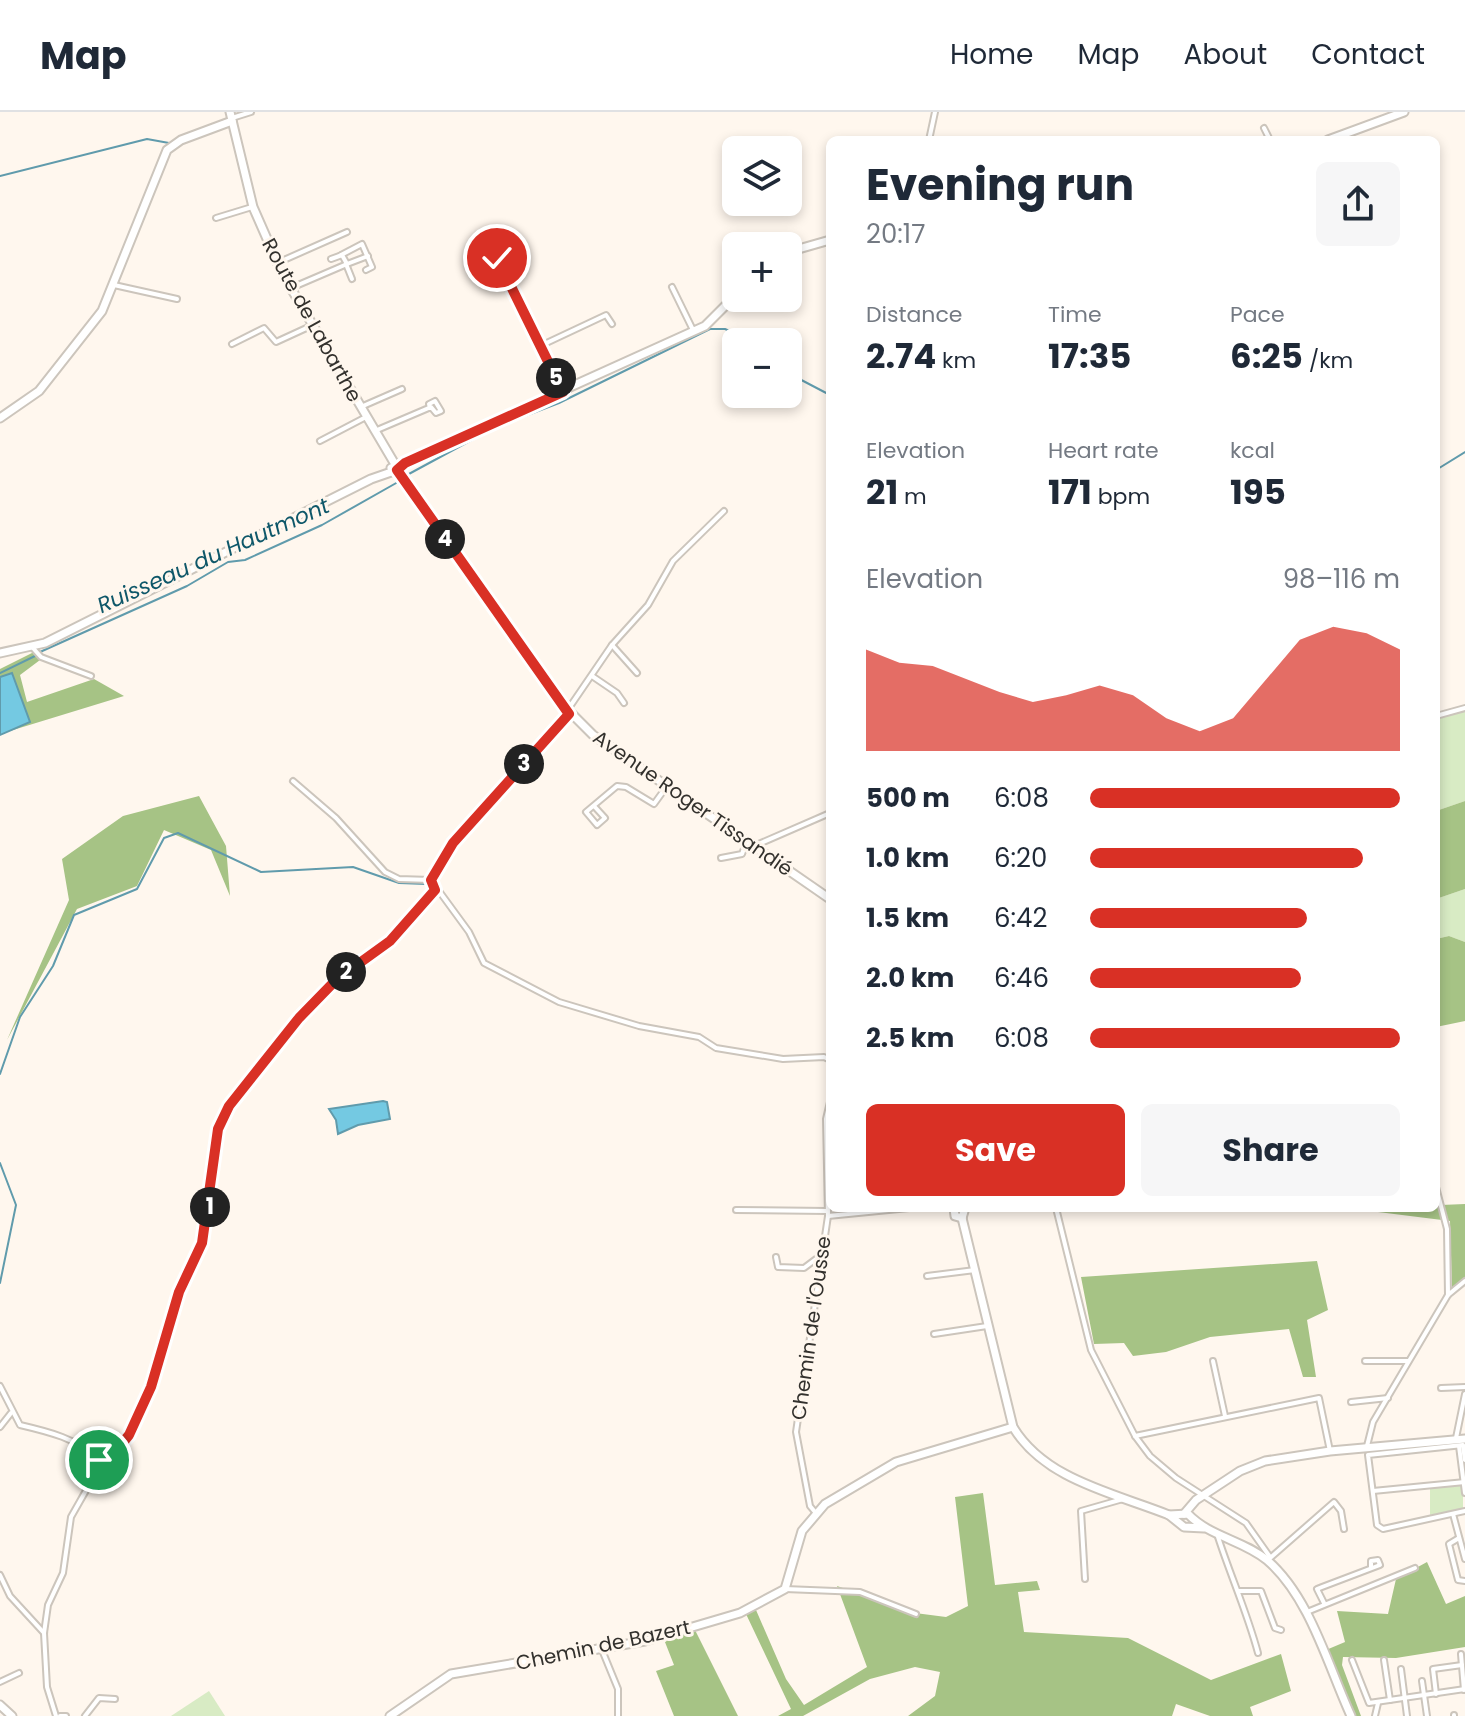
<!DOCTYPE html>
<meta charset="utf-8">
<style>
body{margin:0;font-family:Poppins,sans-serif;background:#f6f6f7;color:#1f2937;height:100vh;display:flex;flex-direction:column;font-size:30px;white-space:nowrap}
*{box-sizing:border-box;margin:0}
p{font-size:26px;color:#747a83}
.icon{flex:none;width:44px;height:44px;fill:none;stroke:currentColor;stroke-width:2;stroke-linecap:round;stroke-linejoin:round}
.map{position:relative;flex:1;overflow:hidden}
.sheet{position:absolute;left:826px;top:24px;width:614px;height:1076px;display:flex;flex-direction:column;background:#fff;border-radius:12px;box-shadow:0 4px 12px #0003}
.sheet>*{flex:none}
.buttons{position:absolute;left:722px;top:24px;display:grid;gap:16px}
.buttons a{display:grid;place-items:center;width:80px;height:80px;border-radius:12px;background:#fff;box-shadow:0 4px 12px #0003;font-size:40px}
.pin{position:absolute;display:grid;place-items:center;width:68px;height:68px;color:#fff;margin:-34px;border:4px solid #fff;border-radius:50%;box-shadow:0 2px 8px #0007}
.km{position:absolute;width:40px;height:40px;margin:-20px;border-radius:50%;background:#222;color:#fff;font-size:22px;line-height:40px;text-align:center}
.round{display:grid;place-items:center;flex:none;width:84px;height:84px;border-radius:12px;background:#f6f6f7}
.head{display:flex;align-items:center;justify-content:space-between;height:136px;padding:0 40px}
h1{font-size:44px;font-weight:700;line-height:60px}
.metrics{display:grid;grid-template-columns:repeat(3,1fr);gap:12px;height:136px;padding:8px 40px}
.metrics div{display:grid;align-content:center}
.metrics b{font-size:34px;font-weight:700}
.metrics small{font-size:22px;font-weight:400}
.metrics p{font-size:22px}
.chart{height:224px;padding:16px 40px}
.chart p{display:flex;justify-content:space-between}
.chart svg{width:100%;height:144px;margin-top:8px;fill:#d93025;opacity:.7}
.primary-button{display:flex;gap:16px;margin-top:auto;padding:16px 40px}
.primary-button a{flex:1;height:92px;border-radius:12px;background:#d93025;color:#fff;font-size:32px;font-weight:700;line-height:92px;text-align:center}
.primary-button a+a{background:#f6f6f7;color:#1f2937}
ul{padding:0 40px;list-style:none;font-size:26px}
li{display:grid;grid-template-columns:128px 96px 1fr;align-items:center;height:60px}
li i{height:20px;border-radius:10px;background:#d93025}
header{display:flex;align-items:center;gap:48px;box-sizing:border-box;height:112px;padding:0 40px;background:#fff;border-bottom:2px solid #e0e1e3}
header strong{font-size:38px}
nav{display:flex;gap:44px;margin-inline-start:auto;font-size:28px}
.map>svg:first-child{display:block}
.green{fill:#d8ebc4}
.forest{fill:#a6c385}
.water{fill:#74c9e2;stroke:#609bac;stroke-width:2}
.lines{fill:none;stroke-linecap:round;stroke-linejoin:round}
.stream{stroke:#609bac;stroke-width:2}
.street-casing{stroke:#ccc5bc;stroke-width:8}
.secondary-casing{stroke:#ccc5bc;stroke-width:11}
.street{stroke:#fff;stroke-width:4}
.secondary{stroke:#fff;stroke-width:7}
.route-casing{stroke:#fff;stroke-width:16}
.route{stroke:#d93025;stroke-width:10}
.labels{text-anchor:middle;stroke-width:6;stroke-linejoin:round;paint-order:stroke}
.street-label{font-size:20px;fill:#33312d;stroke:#fff7ee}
.water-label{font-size:22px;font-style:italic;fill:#0e5769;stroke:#fff7ee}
</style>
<header>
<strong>Map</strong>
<nav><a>Home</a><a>Map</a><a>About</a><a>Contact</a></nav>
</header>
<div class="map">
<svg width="1465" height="1604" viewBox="0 0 1465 1604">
<rect width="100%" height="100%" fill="#fff7ee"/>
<g class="green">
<polygon points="1465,598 1465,689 1436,699 1436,606"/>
<polygon points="1465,777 1465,830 1449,824 1436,827 1436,787"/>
<polygon points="1459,1373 1463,1377 1463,1396 1430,1403 1430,1376"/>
<polygon points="209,1579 225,1604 171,1604"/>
</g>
<g class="forest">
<polygon points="34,540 40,548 20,563 27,590 94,567 124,584 0,622 0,557"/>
<polygon points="199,684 226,734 230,784 211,738 164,718 137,774 77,797 7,928 69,788 62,747 123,704"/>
<polygon points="1465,689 1465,777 1436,787 1436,699"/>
<polygon points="1449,824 1465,830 1465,909 1436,915 1436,827"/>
<polygon points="1465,1092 1465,1165 1452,1177 1450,1109 1378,1100 1369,1096"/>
<polygon points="1317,1149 1328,1198 1307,1208 1316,1265 1303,1265 1289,1217 1210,1225 1166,1240 1133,1244 1124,1231 1094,1232 1081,1165"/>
<polygon points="983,1381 995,1473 1037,1469 1040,1478 1018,1480 1024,1520 1128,1526 1211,1568 1281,1542 1291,1579 1250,1595 1253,1604 1210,1604 1176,1592 1172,1604 908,1604 935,1584 940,1560 915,1555 870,1567 803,1604 778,1604 791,1597 746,1502 756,1498 786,1567 804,1593 867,1555 837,1474 915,1501 946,1505 968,1494 955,1385"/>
<polygon points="1427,1450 1446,1492 1465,1484 1465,1535 1396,1546 1343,1545 1342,1553 1361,1604 1355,1604 1326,1538 1345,1530 1337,1499 1388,1502 1396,1467"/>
<polygon points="695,1518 738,1604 674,1604 656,1559 674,1553 663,1525"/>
</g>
<g class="water">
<polygon points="12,561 30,610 0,623 0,565"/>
<polygon points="383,989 387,990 390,1007 358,1013 338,1022 336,1008 329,997"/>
</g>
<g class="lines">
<g class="stream">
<polyline points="0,64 147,27 169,31"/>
<polyline points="788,261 830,283"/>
<polyline points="1436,358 1465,340"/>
<polyline points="407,363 492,317 559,291 710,217 725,217 755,230"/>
<polyline points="40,540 187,474 228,450 245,448 322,413 398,370"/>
<polyline points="0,561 35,544"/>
<polyline points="0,962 20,905 53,854 74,803 137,777 164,726 178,721 261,760 353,755 399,771 426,772 433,778"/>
<polyline points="0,1051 16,1093 0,1171"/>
</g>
<g class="street-casing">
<g id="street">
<polyline points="232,6 251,0"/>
<polyline points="1264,16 1270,28"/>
<polyline points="929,28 935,0"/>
<polyline points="216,106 252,95"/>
<polyline points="341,143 362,132 372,155 366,158"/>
<polyline points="487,150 500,148 562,278"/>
<polyline points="277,151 347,120"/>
<polyline points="346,152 352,167"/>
<polyline points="347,152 368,144"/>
<polyline points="114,173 177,187"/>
<polyline points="672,175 693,218"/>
<polyline points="291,176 347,152 342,143 331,147"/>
<polyline points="232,232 264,216 276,230 313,213"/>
<polyline points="540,234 606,203 612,212"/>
<polyline points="363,294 402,277"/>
<polyline points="377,318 431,295 436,301 441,299 435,289 429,292 430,296"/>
<polyline points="320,329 366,305"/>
<polyline points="612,533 637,561"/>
<polyline points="33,536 41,545 91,564"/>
<polyline points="592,564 617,581 624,591"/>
<polyline points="1436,604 1465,596"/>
<polyline points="293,669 336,706 385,760 399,767 431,768"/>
<polyline points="594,694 605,706 597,713 586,700 617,674 626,675 654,692 667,674"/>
<polyline points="754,734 830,701"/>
<polyline points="721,746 742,742 746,731"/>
<polyline points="431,768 453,731 569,602 569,596 612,533 648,493 673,449 724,399"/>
<polyline points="431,768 469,820 484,851 559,890 639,914 699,925 716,936 783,947 824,945 830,948"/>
<polyline points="1056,1096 1091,1238 1135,1324 1150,1344 1176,1366 1246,1411 1270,1445"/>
<polyline points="736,1098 828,1099"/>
<polyline points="828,1104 909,1096"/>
<polyline points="776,1145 778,1155 804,1156 820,1144"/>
<polyline points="927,1164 975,1158"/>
<polyline points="1448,1183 1465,1169"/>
<polyline points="934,1222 987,1214"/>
<polyline points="1213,1249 1225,1304"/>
<polyline points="1365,1249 1408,1249"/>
<path d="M0,1274l20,39c26,6 60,14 79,35"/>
<polyline points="1441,1276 1465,1275"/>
<polyline points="1351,1290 1388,1286"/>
<polyline points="0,1315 11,1301"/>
<polyline points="1135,1324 1319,1286 1330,1339"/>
<polyline points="1456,1326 1465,1282"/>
<polyline points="1463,1333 1368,1343 1377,1413 1383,1417 1465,1399"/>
<polyline points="1367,1334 1373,1310 1448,1183 1447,1117 1436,1075"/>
<polyline points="1459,1334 1465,1381"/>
<polyline points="1463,1334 1465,1348"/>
<polyline points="1373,1379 1465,1370"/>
<polyline points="815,1400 810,1394 796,1320 828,1104 826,1007 830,990"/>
<polyline points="1453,1402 1465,1447"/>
<path d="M1218,1425c13,40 29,75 40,116"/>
<polyline points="1459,1426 1449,1432 1458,1468 1465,1469"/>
<polyline points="1269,1447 1334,1390 1341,1399 1344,1417"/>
<polyline points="0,1463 10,1484 44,1521"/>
<polyline points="1085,1467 1081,1399 1123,1387"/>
<polyline points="785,1477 860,1480 916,1502"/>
<polyline points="1239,1479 1261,1479 1275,1516 1281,1518"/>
<polyline points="1324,1491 1317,1477 1322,1475 1380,1453 1378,1448 1371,1449 1371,1456"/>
<polyline points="1307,1500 1415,1456"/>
<polyline points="602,1538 618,1577 618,1604"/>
<polyline points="1461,1542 1464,1578"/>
<polyline points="1352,1548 1369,1591 1465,1577"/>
<polyline points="1384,1548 1390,1588"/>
<polyline points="1401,1557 1407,1604"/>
<polyline points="1422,1569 1427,1604"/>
<polyline points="0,1570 19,1561"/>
<polyline points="1436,1582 1433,1557 1462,1553"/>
<polyline points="1454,1603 1454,1604"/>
<polyline points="56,1604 47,1575 44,1521 48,1493 63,1461 71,1405 88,1375 95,1352 116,1339 129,1323 151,1275 179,1180 202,1131 218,1017 229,994 299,906 336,868 390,829 435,778"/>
<polyline points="60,1604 66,1604"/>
<polyline points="85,1604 99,1586 115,1587"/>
<polyline points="1375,1604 1378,1591"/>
</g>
</g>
<g class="secondary-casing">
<g id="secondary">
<polyline points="230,0 253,95 282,161 409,376 570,600 593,623 830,787"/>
<polyline points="1328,28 1404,0"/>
<polyline points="788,140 830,128"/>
<polyline points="0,306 39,279 102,199 167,38 181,28 232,9"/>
<polyline points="391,356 705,214 736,183"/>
<polyline points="0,541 45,531 371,367 397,358"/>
<polyline points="954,1096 955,1104 962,1106"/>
<path d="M962,1106l51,209c32,53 101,66 156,88l15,12 20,1"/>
<polyline points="962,1106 965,1096"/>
<polyline points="1184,1402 1196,1388 1240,1359 1265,1349 1330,1339 1465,1327"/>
<path d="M1169,1403l19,-1c22,23 55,26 79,46 43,37 61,106 84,156"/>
<polyline points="0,1593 12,1604"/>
<polyline points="390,1604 451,1562 645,1529 740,1501 785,1477 802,1419 825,1392 896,1350 1013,1315"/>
</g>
</g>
<use href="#street" class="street"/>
<use href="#secondary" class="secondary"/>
</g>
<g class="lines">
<g class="route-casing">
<polyline id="route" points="99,1348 116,1339 129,1323 151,1275 179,1180 202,1131 218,1017 229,994 299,906 336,868 390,829 435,778 431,768 453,731 569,602 397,358 405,351 563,280 497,146"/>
</g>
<use href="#route" class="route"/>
</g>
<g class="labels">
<g class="street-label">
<text transform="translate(312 208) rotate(61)" y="7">Route de Labarthe</text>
<text transform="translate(693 691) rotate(35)" y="7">Avenue Roger Tissandié</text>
<text transform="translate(811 1216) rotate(-82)" y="7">Chemin de l'Ousse</text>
<text transform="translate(603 1533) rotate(-12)" y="7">Chemin de Bazert</text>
</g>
<g class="water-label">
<text transform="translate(213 443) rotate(-24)" y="8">Ruisseau du Hautmont</text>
</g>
</g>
</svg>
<div class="buttons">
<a><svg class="icon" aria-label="layers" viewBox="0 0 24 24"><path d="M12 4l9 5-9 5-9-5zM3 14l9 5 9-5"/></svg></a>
<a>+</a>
<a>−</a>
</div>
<div class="pin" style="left:99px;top:1348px;background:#1e9e55"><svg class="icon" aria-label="arrive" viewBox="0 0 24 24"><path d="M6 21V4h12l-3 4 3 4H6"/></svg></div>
<div class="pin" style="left:497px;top:146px;background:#d93025"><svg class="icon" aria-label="check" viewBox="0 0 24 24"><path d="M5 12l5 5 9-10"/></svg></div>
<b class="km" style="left:210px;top:1095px">1</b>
<b class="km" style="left:346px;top:860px">2</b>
<b class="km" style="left:524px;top:652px">3</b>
<b class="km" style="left:445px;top:427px">4</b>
<b class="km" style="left:556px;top:266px">5</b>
<section class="sheet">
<div class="head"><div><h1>Evening run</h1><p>20:17</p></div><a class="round"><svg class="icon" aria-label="share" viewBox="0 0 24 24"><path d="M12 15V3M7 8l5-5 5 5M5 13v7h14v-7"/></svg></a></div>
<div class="metrics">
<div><p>Distance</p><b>2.74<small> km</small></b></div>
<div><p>Time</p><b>17:35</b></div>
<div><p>Pace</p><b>6:25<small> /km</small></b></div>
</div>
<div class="metrics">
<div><p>Elevation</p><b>21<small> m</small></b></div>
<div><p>Heart rate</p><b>171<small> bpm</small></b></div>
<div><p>kcal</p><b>195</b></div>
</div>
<div class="chart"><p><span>Elevation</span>98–116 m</p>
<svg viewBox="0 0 160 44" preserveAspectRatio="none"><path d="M0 44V13L10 17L20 18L30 22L40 26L50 29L60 27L70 24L80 27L90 34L100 38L110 34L120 22L130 10L140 6L150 8L160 13V44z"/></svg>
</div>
<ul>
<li><b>500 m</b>6:08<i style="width:100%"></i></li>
<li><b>1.0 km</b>6:20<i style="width:88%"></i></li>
<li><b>1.5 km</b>6:42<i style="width:70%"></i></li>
<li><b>2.0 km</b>6:46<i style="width:68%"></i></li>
<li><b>2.5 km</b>6:08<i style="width:100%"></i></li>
</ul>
<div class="primary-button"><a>Save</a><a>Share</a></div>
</section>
</div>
